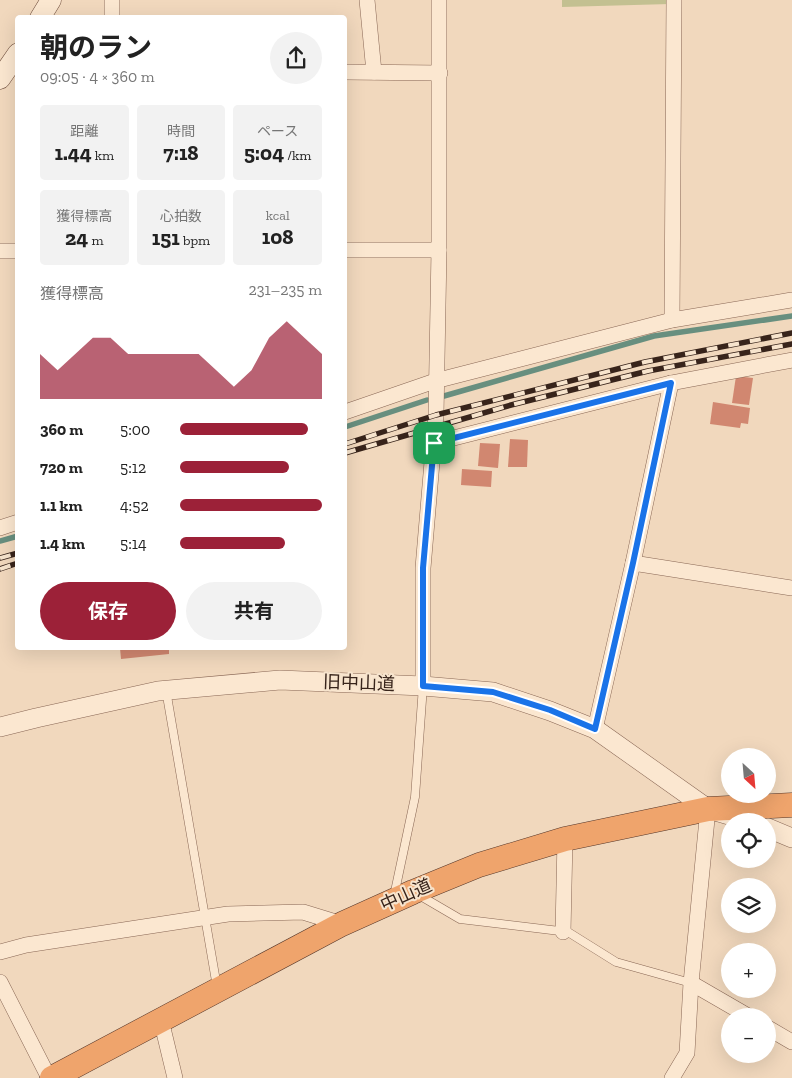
<!DOCTYPE html>
<html lang="ja">
<meta charset="utf-8">
<style>
body{margin:0;font-family:"Zilla Slab","Noto Sans JP",serif;background:#f2f2f2;color:#222;height:100vh;display:flex;flex-direction:column;font-size:19px;white-space:nowrap}
*{box-sizing:border-box;margin:0}
p{font-size:16px;color:#767676}
.icon{flex:none;width:28px;height:28px;fill:none;stroke:currentColor;stroke-width:2;stroke-linecap:round;stroke-linejoin:round}
.map{position:relative;flex:1;overflow:hidden}
.drawer{position:absolute;left:15px;top:15px;width:332px;height:635px;display:flex;flex-direction:column;background:#fff;border-radius:5px;box-shadow:0 5px 20px #0002}
.drawer>*{flex:none}
.needle{width:32px;rotate:154deg}
.fabs{position:absolute;left:721px;top:748px;display:grid;gap:10px}
.fabs a{display:grid;place-items:center;width:55px;height:55px;border-radius:50%;background:#fff;box-shadow:0 5px 20px #0002;font-size:25px}
.pin{position:absolute;display:grid;place-items:center;width:42px;height:42px;color:#fff;margin:-21px;border-radius:10px;box-shadow:0 2px 8px #0006}
.round{display:grid;place-items:center;flex:none;width:52px;height:52px;border-radius:26px;background:#f2f2f2}
.overview{display:flex;align-items:center;justify-content:space-between;height:85px;padding:0 25px}
h1{font-size:28px;font-weight:700;line-height:38px}
.stats{display:grid;grid-template-columns:repeat(3,1fr);gap:8px;height:85px;padding:5px 25px}
.stats div{display:grid;align-content:center;border-radius:5px;background:#f2f2f2;text-align:center}
.stats b{font-size:21px;font-weight:700}
.stats small{font-size:14px;font-weight:400}
.stats p{font-size:14px}
.chart{height:140px;padding:10px 25px}
.chart p{display:flex;justify-content:space-between}
.chart svg{width:100%;height:90px;margin-top:5px;fill:#9c2138;opacity:.7}
.primary-button{display:flex;gap:10px;margin-top:auto;padding:10px 25px}
.primary-button a{flex:1;height:58px;border-radius:30px;background:#9c2138;color:#fff;font-size:20px;font-weight:700;line-height:58px;text-align:center}
.primary-button a+a{background:#f2f2f2;color:#222}
ul{padding:0 25px;list-style:none;font-size:16px}
li{display:grid;grid-template-columns:80px 60px 1fr;align-items:center;height:38px}
li i{height:12px;border-radius:6px;background:#9c2138}
.map>svg:first-child{display:block}
.cemetery{fill:#c3c091}
.lines{fill:none;stroke-linecap:round;stroke-linejoin:round}
.stream{stroke:#688f7f;stroke-width:5.5}
.building{fill:#d18770}
.service-casing{stroke:#896755;stroke-width:9}
.minor-casing{stroke:#896755;stroke-width:16}
.tertiary-casing{stroke:#896755;stroke-width:20}
.secondary-casing{stroke:#6b4938;stroke-width:21}
.trunk-casing{stroke:#56372a;stroke-width:25}
.service{stroke:#fbe7d0;stroke-width:8}
.minor{stroke:#fbe7d0;stroke-width:15}
.tertiary{stroke:#fbe7d0;stroke-width:19}
.secondary{stroke:#fbe7d0;stroke-width:20}
.trunk{stroke:#efa46c;stroke-width:24}
.rail-casing{stroke:#38241b;stroke-width:5.5}
.rail{stroke:#f7e4cd;stroke-width:4;stroke-dasharray:11;stroke-linecap:butt}
.route-casing{stroke:#fff;stroke-width:10}
.route{stroke:#1a73e8;stroke-width:6}
.labels{text-anchor:middle;stroke-width:4;stroke-linejoin:round;paint-order:stroke}
.street-label{font-size:18px;fill:#38241b;stroke:#f7e4cd}
</style>
<div class="map">
<svg width="792" height="1078" viewBox="0 0 792 1078">
<rect width="100%" height="100%" fill="#f1d8bd"/>
<polygon class="cemetery" points="562,0 670,0 670,4 562,7"/>
<g class="lines">
<g class="stream">
<polyline points="444,396 654,336 792,316"/>
<polyline points="345,427 427,400"/>
<polyline points="0,541 18,536"/>
</g>
</g>
<g class="building">
<polygon points="736,376 753,378 749,405 732,403"/>
<polygon points="713,402 750,408 748,424 741,423 740,428 710,424"/>
<polygon points="510,439 528,440 527,467 508,467"/>
<polygon points="480,443 500,444 498,468 478,466"/>
<polygon points="462,469 492,471 491,487 461,485"/>
<polygon points="120,648 169,648 169,654 121,659"/>
</g>
<g class="lines">
<g class="service-casing">
<g id="service">
<polyline points="166,690 217,987"/>
<polyline points="419,895 460,919 568,932 616,962 691,983"/>
<polyline points="394,896 415,797 423,686"/>
</g>
</g>
<g class="minor-casing">
<g id="minor">
<polyline points="112,0 112,18"/>
<polyline points="367,0 374,72"/>
<polyline points="345,72 440,73"/>
<polyline points="345,250 439,250"/>
<polyline points="0,251 18,251"/>
<polyline points="672,320 674,0"/>
<polyline points="345,412 435,381 672,320 792,300"/>
<polyline points="434,443 671,383 792,360"/>
<polyline points="0,528 18,522"/>
<polyline points="633,563 792,588"/>
<polyline points="423,686 423,568 436,415 439,250 439,0"/>
<polyline points="595,729 633,563 671,383"/>
<polyline points="563,932 565,839"/>
<polyline points="0,952 26,945 228,914 303,912 342,924"/>
<polyline points="0,982 49,1078"/>
<polyline points="691,983 748,1016"/>
<polyline points="161,1020 175,1078"/>
<polyline points="768,1028 792,1042"/>
<polyline points="672,1078 687,1053 691,983 708,809"/>
</g>
</g>
<g class="tertiary-casing">
<g id="tertiary">
<polyline points="0,727 36,718 158,691 280,680 423,686 493,692 550,711 595,729 708,809 749,821"/>
<polyline points="768,828 792,838"/>
</g>
</g>
<g class="secondary-casing">
<g id="secondary">
<polyline points="40,18 51,0"/>
<polyline points="0,79 18,53"/>
</g>
</g>
<g class="trunk-casing">
<polyline id="trunk" points="52,1078 342,924 413,892 479,865 565,839 708,809 792,805"/>
</g>
<use href="#service" class="service"/>
<use href="#minor" class="minor"/>
<use href="#tertiary" class="tertiary"/>
<use href="#secondary" class="secondary"/>
<use href="#trunk" class="trunk"/>
<g class="rail-casing">
<g id="rail">
<polyline points="345,444 436,415 645,362 792,333"/>
<polyline points="345,453 511,405 648,371 792,344"/>
<polyline points="0,558 18,553"/>
<polyline points="0,569 18,563"/>
</g>
</g>
<use href="#rail" class="rail"/>
</g>
<g class="lines">
<g class="route-casing">
<polygon id="route" points="671,383 633,563 595,729 550,710 493,692 423,686 423,568 434,443"/>
</g>
<use href="#route" class="route"/>
</g>
<g class="labels">
<g class="street-label">
<text transform="translate(359 683) rotate(2)" y="6">旧中山道</text>
<text transform="translate(406 895) rotate(-24)" y="6">中山道</text>
</g>
</g>
</svg>
<div class="fabs">
<a><svg class="needle" viewBox="-14 -14 28 28"><path d="M0-13l5 13h-10z" fill="#e53935"/><path d="M0 13l5-13h-10z" fill="#767676"/></svg></a>
<a><svg class="icon" aria-label="locate" viewBox="0 0 24 24"><circle cx="12" cy="12" r="6"/><path d="M12 2v4M12 18v4M2 12h4M18 12h4"/></svg></a>
<a><svg class="icon" aria-label="layers" viewBox="0 0 24 24"><path d="M12 4l9 5-9 5-9-5zM3 14l9 5 9-5"/></svg></a>
<a>+</a>
<a>−</a>
</div>
<div class="pin" style="left:434px;top:443px;background:#1e9e55"><svg class="icon" aria-label="arrive" viewBox="0 0 24 24"><path d="M6 21V4h12l-3 4 3 4H6"/></svg></div>
<section class="drawer">
<div class="overview"><div><h1>朝のラン</h1><p>09:05 · 4 × 360 m</p></div><a class="round"><svg class="icon" aria-label="share" viewBox="0 0 24 24"><path d="M12 15V3M7 8l5-5 5 5M5 13v7h14v-7"/></svg></a></div>
<div class="stats">
<div><p>距離</p><b>1.44<small> km</small></b></div>
<div><p>時間</p><b>7:18</b></div>
<div><p>ペース</p><b>5:04<small> /km</small></b></div>
</div>
<div class="stats">
<div><p>獲得標高</p><b>24<small> m</small></b></div>
<div><p>心拍数</p><b>151<small> bpm</small></b></div>
<div><p>kcal</p><b>108</b></div>
</div>
<div class="chart"><p><span>獲得標高</span>231–235 m</p>
<svg viewBox="0 0 160 44" preserveAspectRatio="none"><path d="M0 44V22L10 30L20 22L30 14L40 14L50 22L60 22L70 22L80 22L90 22L100 30L110 38L120 30L130 14L140 6L150 14L160 22V44z"/></svg>
</div>
<ul>
<li><b>360 m</b>5:00<i style="width:90%"></i></li>
<li><b>720 m</b>5:12<i style="width:77%"></i></li>
<li><b>1.1 km</b>4:52<i style="width:100%"></i></li>
<li><b>1.4 km</b>5:14<i style="width:74%"></i></li>
</ul>
<div class="primary-button"><a>保存</a><a>共有</a></div>
</section>
</div>
